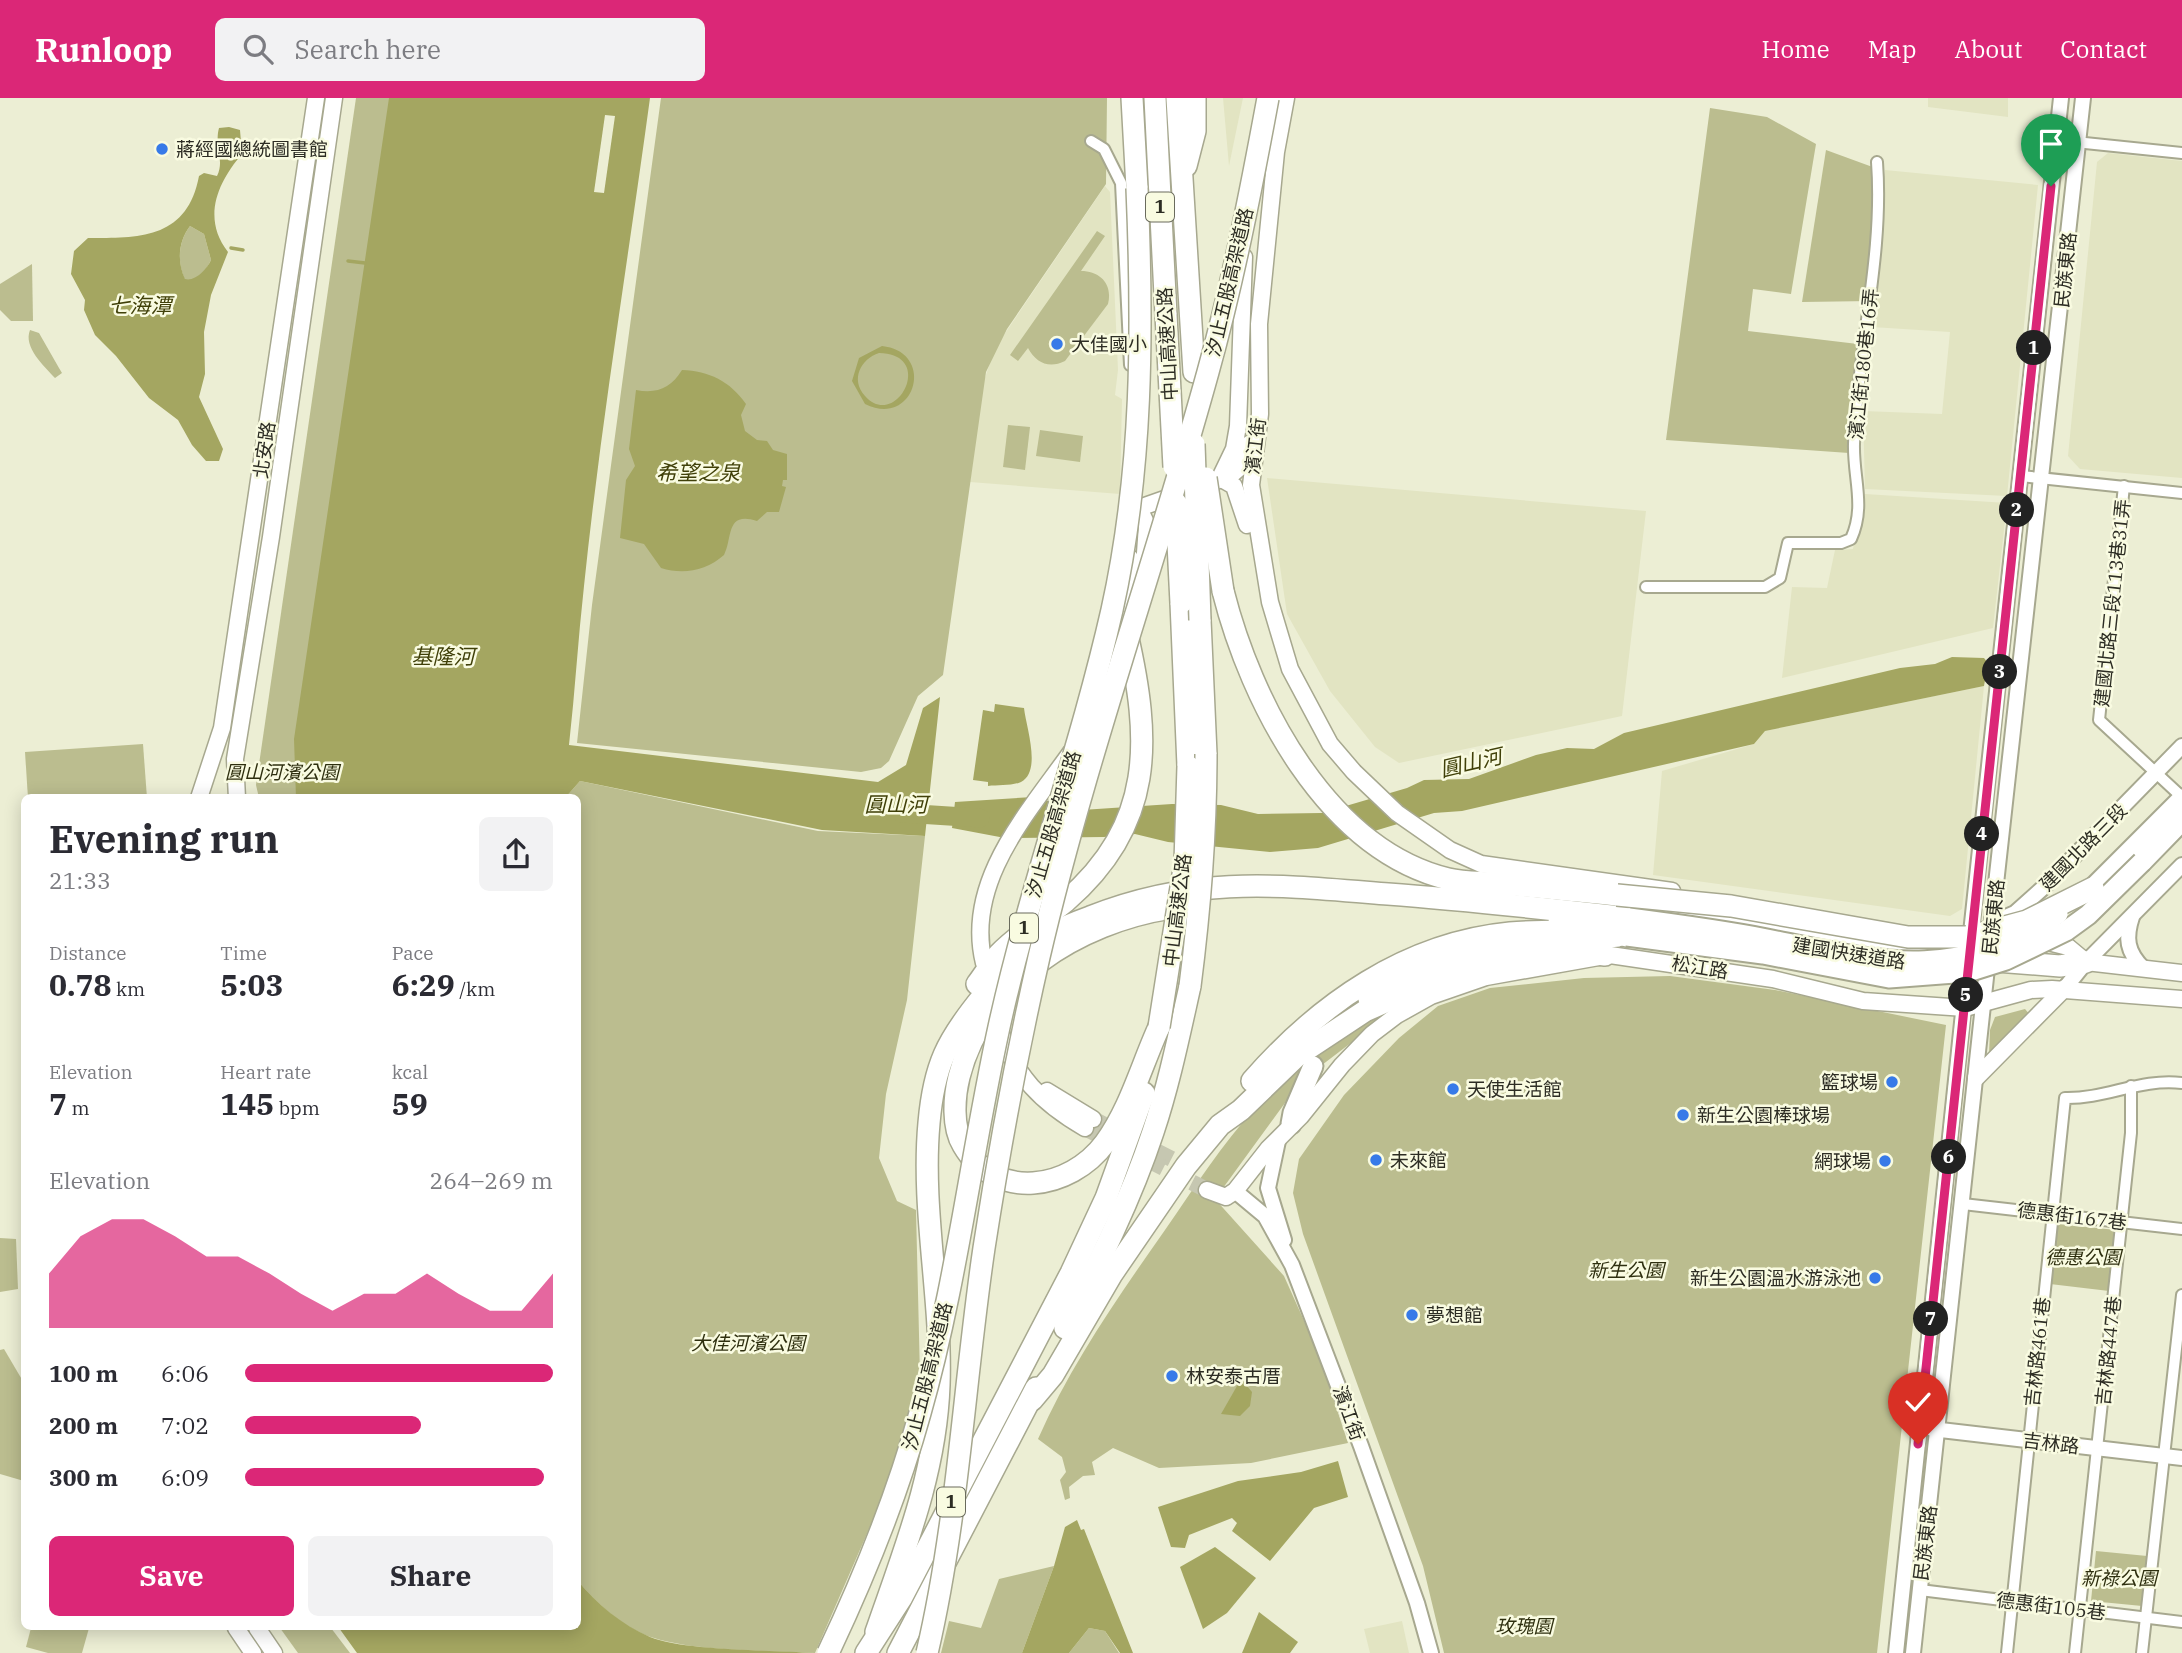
<!DOCTYPE html>
<meta charset="utf-8">
<style>
body{margin:0;font-family:"IBM Plex Serif","Noto Sans TC",serif;background:#f2f2f3;color:#2b2b33;height:100vh;display:flex;flex-direction:column;font-size:26px;white-space:nowrap}
*{box-sizing:border-box;margin:0}
p{font-size:23px;color:#7c7c81}
.icon{flex:none;width:38px;height:38px;fill:none;stroke:currentColor;stroke-width:2;stroke-linecap:round;stroke-linejoin:round}
.map{position:relative;flex:1;overflow:hidden}
.drawer{position:absolute;left:21px;top:696px;width:560px;height:836px;display:flex;flex-direction:column;background:#fff;border-radius:10px;box-shadow:0 4px 18px #0003}
.drawer>*{flex:none}
.pin{position:absolute;display:grid;place-items:center;width:60px;height:60px;color:#fff;margin:-72px -30px;border-radius:50% 50% 50% 0;rotate:-45deg;box-shadow:0 0 7px #0007}
.pin .icon{rotate:45deg}
.km{position:absolute;width:35px;height:35px;margin:-18px;border-radius:50%;background:#222;color:#fff;font-size:19px;line-height:35px;text-align:center}
.round{display:grid;place-items:center;flex:none;width:74px;height:74px;border-radius:10px;background:#f2f2f3}
.head{display:flex;align-items:center;justify-content:space-between;height:119px;padding:0 28px}
h1{font-size:38px;font-weight:800;line-height:52px}
.stats{display:grid;grid-template-columns:repeat(3,1fr);gap:10px;height:119px;padding:7px 28px}
.stats div{display:grid;align-content:center}
.stats b{font-size:30px;font-weight:800}
.stats small{font-size:19px;font-weight:400}
.stats p{font-size:19px}
.chart{height:196px;padding:14px 28px}
.chart p{display:flex;justify-content:space-between}
.chart svg{width:100%;height:126px;margin-top:7px;fill:#db2777;opacity:.7}
.cta{display:flex;gap:14px;margin-top:auto;padding:14px 28px}
.cta a{flex:1;height:80px;border-radius:10px;background:#db2777;color:#fff;font-size:28px;font-weight:800;line-height:80px;text-align:center}
.cta a+a{background:#f2f2f3;color:#2b2b33}
ul{padding:0 28px;list-style:none;font-size:23px}
li{display:grid;grid-template-columns:112px 84px 1fr;align-items:center;height:52px}
li i{height:18px;border-radius:9px;background:#db2777}
header{display:flex;align-items:center;gap:42px;box-sizing:border-box;height:98px;padding:0 35px;background:#db2777;color:#fff}
header strong{font-size:33px}
nav{display:flex;gap:38px;margin-inline-start:auto;font-size:24px}
.search{width:490px;height:63px;background:#f2f2f3;display:flex;align-items:center;gap:18px;box-sizing:border-box;padding:0 24px;border-radius:10px;color:#7c7c81;font-size:26px}
.map>svg:first-child{display:block}
.built{fill:#e2e4c2}
.green{fill:#bbbd8f}
.water{fill:#a4a661;fill-rule:evenodd}
.pier{fill:#eceed4}
.lines{fill:none;stroke-linecap:round;stroke-linejoin:round}
.stream{stroke:#a4a661;stroke-width:3.5}
.river{stroke:#a4a661;stroke-width:19}
.secondary-tunnel{stroke:#c6c7b1;stroke-width:16;stroke-dasharray:16 8;stroke-linecap:butt}
.minor-casing{stroke:#a7a88f;stroke-width:14}
.tertiary-casing{stroke:#a7a88f;stroke-width:18}
.secondary-casing{stroke:#a7a88f;stroke-width:19}
.trunk-casing{stroke:#a7a88f;stroke-width:23}
.motorway-casing{stroke:#a7a88f;stroke-width:24}
.minor{stroke:#fff;stroke-width:10}
.tertiary{stroke:#fff;stroke-width:14}
.secondary{stroke:#fff;stroke-width:16}
.trunk{stroke:#fff;stroke-width:19}
.motorway{stroke:#fff;stroke-width:21}
.trunk-bridge-casing{stroke:#a7a88f;stroke-width:23;stroke-linecap:butt}
.motorway-bridge-casing{stroke:#a7a88f;stroke-width:24;stroke-linecap:butt}
.trunk-bridge{stroke:#fff;stroke-width:19}
.motorway-bridge{stroke:#fff;stroke-width:21}
.route-casing{stroke:#fff;stroke-width:14}
.route{stroke:#db2777;stroke-width:9}
.poi-dot{fill:#377ae8;stroke:#f9fbe1;stroke-width:2.5}
.labels{text-anchor:middle;stroke-width:5;stroke-linejoin:round;paint-order:stroke}
.shield{fill:#f9fbe1;stroke:#6a6b5d;stroke-width:2}
.shield-label{font-size:18px;font-weight:bold;fill:#2d2d24}
.poi-label{font-size:19px;fill:#2d2d24;stroke:#f9fbe1;text-anchor:start}
.street-label{font-size:19px;fill:#2d2d24;stroke:#f9fbe1}
.park-label{font-size:19px;font-style:italic;fill:#2e2f0f;stroke:#f9fbe1}
.water-label{font-size:21px;font-style:italic;fill:#404009;stroke:#f9fbe1}
</style>
<header>
<strong>Runloop</strong>
<div class="search"><svg class="icon" aria-label="search" viewBox="0 0 24 24"><circle cx="10" cy="10" r="6"/><path d="M15 15l6 6"/></svg>Search here</div>
<nav><a>Home</a><a>Map</a><a>About</a><a>Contact</a></nav>
</header>
<div class="map">
<svg width="2182" height="1555" viewBox="0 0 2182 1555">
<rect width="100%" height="100%" fill="#eceed4"/>
<g class="built">
<polygon points="1223,0 1243,0 1229,68"/>
<polygon points="1928,0 2008,0 2008,19 1928,9"/>
<polygon points="2108,55 2182,63 2182,380 2080,371 2068,358 2097,64"/>
<polygon points="1885,72 2038,87 2007,398 1865,391 1863,313 1942,316 1950,234 1872,229"/>
<polygon points="1105,88 1110,94 1118,272 1115,297 1122,301 1120,396 970,384 983,286 995,250"/>
<polygon points="1267,380 1646,413 1622,618 1399,665 1375,649 1330,593 1287,516"/>
<polygon points="1865,396 2007,405 1993,530 1782,580 1792,489 1827,490 1835,452 1853,451"/>
<polygon points="1984,588 1962,811 1950,818 1653,777 1662,673 1754,646 1765,633"/>
<polygon points="1402,1523 1409,1555 1370,1555 1364,1531"/>
</g>
<g class="green">
<polygon points="356,0 399,0 306,700 259,700 256,687"/>
<polygon points="661,0 1107,0 1106,86 1007,231 986,274 943,577 918,598 889,663 881,670 861,674 577,645 592,507"/>
<polygon points="1710,10 1767,19 1816,46 1791,196 1753,191 1748,233 1866,247 1849,355 1666,342"/>
<polygon points="1826,52 1878,71 1871,203 1802,204"/>
<path d="M190,128l14,8 7,26c-5,10 -13,23 -26,20 -8,-18 -7,-38 5,-54z"/>
<path d="M1097,133l8,5 -24,35c19,0 32,13 27,33l-43,57c-16,8 -29,2 -37,-13l-10,13 -8,-6z"/>
<polygon points="32,166 33,223 11,223 0,212 0,186"/>
<path d="M30,232l9,3 20,35 3,5 -7,5c-11,-12 -32,-31 -25,-48z"/>
<polygon points="1008,327 1030,329 1025,372 1003,369"/>
<polygon points="1040,332 1083,338 1080,364 1036,358"/>
<polygon points="143,646 147,700 28,700 25,654"/>
<path d="M580,683l238,50 107,5 -18,164 -21,94 -7,64 18,43 19,9 4,166 -17,75 -88,202c-48,-3 -116,-1 -161,-15 -30,-9 -57,-34 -76,-57v-783h-13z"/>
<polygon points="1670,878 1775,892 1946,927 1877,1555 1444,1555 1423,1468 1303,1136 1293,1095 1299,1061 1344,997 1399,940 1438,908 1490,890 1584,880"/>
<polygon points="2025,911 2031,918 1989,957 1990,932 1995,919"/>
<path d="M1379,915l-2,10 -76,58 -86,118 69,77 34,76 30,91 -97,20 -92,5 -46,-20 -21,14 3,13 -12,1 -14,11 1,11 -5,2 -5,-20 6,-8 -4,-15 -24,-18c33,-75 80,-142 127,-209 29,-42 57,-86 92,-124 35,-38 79,-66 122,-93z"/>
<polygon points="2057,1126 2116,1132 2109,1193 2050,1186"/>
<polygon points="0,1140 16,1141 18,1191 0,1194"/>
<polygon points="4,1251 24,1285 24,1383 0,1376 0,1252"/>
<polygon points="2096,1453 2147,1458 2142,1508 2091,1503"/>
<polygon points="1054,1468 1022,1555 941,1555 949,1523 981,1530 999,1481"/>
<polygon points="31,1530 89,1530 82,1555 48,1555 26,1549"/>
<polygon points="280,1530 331,1530 350,1555 298,1555"/>
<polygon points="1089,1530 1105,1533 1119,1555 1069,1555"/>
</g>
<g class="water">
<path d="M389,0h261c-22,163 -49,324 -66,488 -6,53 -9,106 -15,159l309,37 28,-17 17,-57 17,-11 -15,139 -103,-6 -242,-49 -15,17h-269l-2,-59z"/>
<path d="M229,29l11,3 2,24c-25,29 -40,65 -14,98l-17,43 -7,37 1,42 -6,23 24,52 -4,12h-13l-14,-16 -14,-25 -29,-22 -33,-42 -21,-21 -11,-25 1,-10 -14,-26 3,-23 14,-13c52,0 99,1 111,-62l5,-3 13,3c8,-16 -3,-30 2,-48zM190,128l14,8 7,26c-4,9 -16,22 -26,19 -8,-17 -7,-37 5,-53z"/>
<path d="M882,248c55,6 33,83 -17,58l-13,-23 7,-23zM879,255c58,1 17,78 -14,43 -15,-17 -4,-37 14,-43z"/>
<path d="M682,272c27,1 48,11 64,34l-5,11 4,16 12,9 10,1 6,9 14,4v26h-4l-1,6 4,1 -7,25h-12l-10,9c-32,-10 -24,17 -33,34 -18,16 -41,20 -63,13l-17,-24 -24,-6 6,-58 9,-14 -6,-17 7,-59c21,4 35,-2 46,-20z"/>
<polygon points="1952,559 1984,560 1988,565 1984,588 1765,633 1754,646 1462,713 1434,715 1318,750 1270,754 1168,744 1135,736 1104,739 1005,740 952,730 955,704 1033,699 1082,712 1172,706 1221,707 1258,716 1322,715 1407,690 1424,682 1469,681 1536,657 1567,650 1594,651 1624,635 1900,570 1935,566"/>
<path d="M995,606l29,4c2,19 18,63 -3,74 -9,4 -23,3 -33,4v-4l-15,-2 10,-70 11,2z"/>
<polygon points="1241,1281 1252,1294 1250,1308 1240,1318 1221,1316"/>
<polygon points="1338,1363 1348,1399 1314,1410 1270,1463 1232,1433 1237,1425 1232,1420 1189,1437 1185,1450 1171,1449 1158,1409 1238,1383 1301,1374"/>
<polygon points="1077,1422 1081,1432 1084,1431 1133,1555 1120,1555 1105,1533 1089,1530 1069,1555 1022,1555 1054,1468 1065,1429"/>
<polygon points="1215,1449 1256,1480 1227,1515 1203,1531 1180,1469"/>
<path d="M578,1483c19,23 44,44 72,56 35,14 122,13 163,16h-456l-18,-25h239z"/>
<polygon points="1259,1514 1298,1544 1290,1555 1242,1555"/>
</g>
<polygon class="pier" points="605,17 615,18 604,95 594,94"/>
<g class="lines">
<g class="stream">
<polyline points="231,150 243,152"/>
<polyline points="348,163 365,165"/>
</g>
<polyline class="river" points="902,715 980,720"/>
<g class="secondary-tunnel">
<polyline points="1093,1021 1191,1071"/>
<polyline points="1085,1030 1207,1092"/>
</g>
<g class="minor-casing">
<g id="minor">
<polyline points="2056,42 2182,55"/>
<polyline points="1091,43 1104,51 1121,85 1130,267"/>
<polyline points="2021,378 2182,395"/>
<polyline points="2124,388 2099,622 2182,699"/>
<path d="M1646,489h119l15,-9 8,-35h53l10,-4c15,-33 2,-61 3,-95 3,-94 30,-187 23,-282"/>
<polyline points="1963,1106 2182,1131"/>
<polyline points="1920,1492 2182,1524"/>
<path d="M2007,1555l58,-555c41,1 75,-20 117,-15"/>
<polyline points="2075,1555 2131,1035 2131,988"/>
<polyline points="2142,1555 2182,1197"/>
</g>
</g>
<g class="tertiary-casing">
<g id="tertiary">
<path d="M2132,819c-7,21 -5,35 11,51"/>
<polyline points="1997,823 2015,815 2044,789 2182,648"/>
<polyline points="1990,840 2083,0"/>
<polyline points="1970,844 2061,0"/>
<polyline points="2065,890 2086,864 2182,767"/>
<polyline points="1278,1043 1268,1090 1284,1142"/>
<polyline points="1235,1093 1265,1118 1292,1167 1361,1348 1417,1505 1431,1555"/>
<polyline points="1932,1331 2182,1360"/>
<polyline points="1896,1555 1968,867"/>
<polyline points="1913,1555 1988,861"/>
</g>
</g>
<g class="secondary-casing">
<g id="secondary">
<polyline points="1286,0 1276,54 1259,226 1260,316 1251,387 1270,504 1290,571 1330,646 1354,674 1397,715 1450,752 1481,766 1672,793"/>
<polyline points="1220,380 1234,351 1238,328 1244,159"/>
<polyline points="1220,380 1234,388 1247,427"/>
<polyline points="1139,410 1147,427 1144,469"/>
<polyline points="1137,417 1139,410 1230,378 1238,371 1249,346"/>
<polyline points="1124,532 1130,460"/>
<polyline points="199,700 222,630 316,0"/>
<polyline points="237,700 235,661 271,439 334,0"/>
<polyline points="2040,842 2068,849 2086,864 2182,875"/>
<path d="M984,865c-20,-81 44,-150 87,-211"/>
<path d="M999,929c14,48 44,77 86,101"/>
<polyline points="1976,980 2065,890"/>
<polyline points="1047,993 1093,1021"/>
<polyline points="1207,1092 1226,1099 1235,1093 1268,1051 1301,1018 1342,967 1372,936 1397,917 1431,898 1486,879 1610,857 1773,881 1863,903 1965,910 2031,892 2052,891 2182,901"/>
<polyline points="236,1530 253,1555"/>
<polyline points="257,1530 274,1555"/>
</g>
</g>
<g class="trunk-casing">
<g id="trunk">
<polyline points="2142,764 2182,723"/>
<polyline points="2093,790 2182,701"/>
<path d="M1368,901c30,-16 60,-33 94,-42 51,-14 104,-13 156,-20"/>
<polyline points="1291,1026 1293,1015 1313,968"/>
</g>
</g>
<g class="motorway-casing">
<g id="motorway">
<polyline points="1132,0 1137,90"/>
<polyline points="1155,0 1166,217"/>
<polyline points="1177,0 1194,274"/>
<polyline points="1186,68 1195,33 1195,0"/>
<path d="M1223,493c28,111 103,258 225,288 17,4 35,3 53,5 39,3 78,7 116,11"/>
<polyline points="1181,505 1188,668"/>
<polyline points="1200,522 1206,656"/>
<polyline points="1633,808 1706,817 1892,851 1950,856"/>
<polyline points="1559,824 1627,838"/>
<polyline points="1996,863 2060,868 2086,864"/>
<path d="M977,886c7,-9 14,-21 22,-30 19,-20 45,-35 67,-53 89,-77 85,-161 61,-267"/>
<path d="M1159,929c-17,37 -29,82 -54,116 -35,47 -109,59 -142,2 -11,-18 -9,-48 -4,-68 24,-96 120,-155 212,-169"/>
<path d="M1252,983c67,-77 154,-138 258,-148 22,-2 43,-1 65,-3"/>
<path d="M1065,1230c33,-63 66,-129 88,-196 16,-48 26,-97 37,-146"/>
<polyline points="1032,1302 1053,1277 1112,1176 1186,1068 1220,1027 1241,1012 1297,958 1365,913 1452,874 1525,857 1574,853 1605,857"/>
<path d="M876,1534c28,-81 60,-159 63,-247 3,-87 -18,-175 -10,-262 5,-58 18,-83 54,-127 13,-15 26,-32 41,-45 17,-15 44,-26 66,-34 106,-42 188,-32 298,-23 81,6 161,15 241,24"/>
<polyline points="866,1555 902,1499 1071,1175 1106,1100 1144,995"/>
<polyline points="898,1555 1036,1290"/>
</g>
</g>
<use href="#minor" class="minor"/>
<use href="#tertiary" class="tertiary"/>
<use href="#secondary" class="secondary"/>
<use href="#trunk" class="trunk"/>
<use href="#motorway" class="motorway"/>
<g class="trunk-bridge-casing">
<g id="trunk-bridge">
<path d="M1629,820c46,6 92,12 138,21 114,23 186,44 291,-25"/>
<polyline points="1627,838 1763,856 1889,880 1968,874 2006,862 2066,833 2088,817 2142,764"/>
</g>
</g>
<g class="motorway-bridge-casing">
<g id="motorway-bridge">
<polyline points="1166,217 1174,369"/>
<polyline points="1194,346 1200,522"/>
<polyline points="1206,380 1223,493"/>
<polyline points="1176,405 1181,505"/>
<polyline points="1617,797 1731,808 1908,839 1968,839 2027,823 2093,790"/>
<path d="M1190,888c10,-78 16,-154 16,-232"/>
<polyline points="1159,929 1185,764 1188,668"/>
<path d="M828,1555c37,-78 69,-157 92,-240 36,-126 51,-258 79,-386 31,-141 81,-276 113,-417 31,-140 31,-280 25,-422"/>
<path d="M927,1555c31,-132 37,-270 57,-405 15,-97 33,-195 55,-291 46,-198 115,-389 169,-585 25,-90 43,-182 60,-274"/>
</g>
</g>
<use href="#trunk-bridge" class="trunk-bridge"/>
<use href="#motorway-bridge" class="motorway-bridge"/>
</g>
<g class="lines">
<g class="route-casing">
<polyline id="route" points="1918,1346 2051,88"/>
</g>
<use href="#route" class="route"/>
</g>
<g class="poi-dot">
<circle cx="162" cy="51" r="7"/>
<circle cx="1057" cy="246" r="7"/>
<circle cx="1892" cy="984" r="7"/>
<circle cx="1453" cy="991" r="7"/>
<circle cx="1683" cy="1017" r="7"/>
<circle cx="1376" cy="1062" r="7"/>
<circle cx="1885" cy="1063" r="7"/>
<circle cx="1875" cy="1180" r="7"/>
<circle cx="1412" cy="1217" r="7"/>
<circle cx="1172" cy="1278" r="7"/>
</g>
<g class="labels">
<g class="shield">
<rect x="1146" y="94.5" width="28" height="29" rx="5"/>
<rect x="1010" y="815.5" width="28" height="29" rx="5"/>
<rect x="937" y="1389.5" width="28" height="29" rx="5"/>
</g>
<g class="shield-label">
<text x="1160" y="115">1</text>
<text x="1024" y="836">1</text>
<text x="951" y="1410">1</text>
</g>
<g class="poi-label">
<text x="176" y="58">蔣經國總統圖書館</text>
<text x="1071" y="253">大佳國小</text>
<text x="1878" y="991" text-anchor="end">籃球場</text>
<text x="1467" y="998">天使生活館</text>
<text x="1697" y="1024">新生公園棒球場</text>
<text x="1390" y="1069">未來館</text>
<text x="1871" y="1070" text-anchor="end">網球場</text>
<text x="1861" y="1187" text-anchor="end">新生公園溫水游泳池</text>
<text x="1426" y="1224">夢想館</text>
<text x="1186" y="1285">林安泰古厝</text>
</g>
<g class="street-label">
<text transform="translate(2065 172) rotate(-84)" y="7">民族東路</text>
<text transform="translate(1229 184) rotate(-77)" y="7">汐止五股高架道路</text>
<text transform="translate(1167 246) rotate(-93)" y="7">中山高速公路</text>
<text transform="translate(1863 266) rotate(-84)" y="7">濱江街180巷16弄</text>
<text transform="translate(1255 348) rotate(-83)" y="7">濱江街</text>
<text transform="translate(264 352) rotate(-82)" y="7">北安路</text>
<text transform="translate(2112 505) rotate(-84)" y="7">建國北路三段113巷31弄</text>
<text transform="translate(1053 726) rotate(-74)" y="7">汐止五股高架道路</text>
<text transform="translate(2083 749) rotate(-45)" y="7">建國北路三段</text>
<text transform="translate(1177 812) rotate(-83)" y="7">中山高速公路</text>
<text transform="translate(1993 819) rotate(-84)" y="7">民族東路</text>
<text transform="translate(1849 855) rotate(9)" y="7">建國快速道路</text>
<text transform="translate(1700 869) rotate(9)" y="7">松江路</text>
<text transform="translate(2072 1118) rotate(7)" y="7">德惠街167巷</text>
<text transform="translate(2108 1253) rotate(-84)" y="7">吉林路447巷</text>
<text transform="translate(2037 1254) rotate(-84)" y="7">吉林路461巷</text>
<text transform="translate(927 1278) rotate(-76)" y="7">汐止五股高架道路</text>
<text transform="translate(1349 1315) rotate(70)" y="7">濱江街</text>
<text transform="translate(2051 1345) rotate(7)" y="7">吉林路</text>
<text transform="translate(1925 1445) rotate(-83)" y="7">民族東路</text>
<text transform="translate(2051 1508) rotate(7)" y="7">德惠街105巷</text>
</g>
<g class="park-label">
<text x="282" y="681">圓山河濱公園</text>
<text x="2083" y="1166">德惠公園</text>
<text x="1626" y="1179">新生公園</text>
<text x="748" y="1252">大佳河濱公園</text>
<text x="2119" y="1487">新祿公園</text>
<text x="1524" y="1535">玫瑰園</text>
</g>
<g class="water-label">
<text x="140" y="215">七海潭</text>
<text x="698" y="382">希望之泉</text>
<text x="443" y="566">基隆河</text>
<text transform="translate(1471 665) rotate(-13)" y="7">圓山河</text>
<text x="896" y="714">圓山河</text>
</g>
</g>
</svg>
<div class="pin" style="left:2051px;top:88px;background:#1e9e55"><svg class="icon" aria-label="arrive" viewBox="0 0 24 24"><path d="M6 21V4h12l-3 4 3 4H6"/></svg></div>
<div class="pin" style="left:1918px;top:1346px;background:#d93025"><svg class="icon" aria-label="check" viewBox="0 0 24 24"><path d="M5 12l5 5 9-10"/></svg></div>
<b class="km" style="left:2034px;top:250px">1</b>
<b class="km" style="left:2017px;top:412px">2</b>
<b class="km" style="left:2000px;top:574px">3</b>
<b class="km" style="left:1982px;top:736px">4</b>
<b class="km" style="left:1966px;top:897px">5</b>
<b class="km" style="left:1949px;top:1059px">6</b>
<b class="km" style="left:1931px;top:1221px">7</b>
<section class="drawer">
<div class="head"><div><h1>Evening run</h1><p>21:33</p></div><a class="round"><svg class="icon" aria-label="share" viewBox="0 0 24 24"><path d="M12 15V3M7 8l5-5 5 5M5 13v7h14v-7"/></svg></a></div>
<div class="stats">
<div><p>Distance</p><b>0.78<small> km</small></b></div>
<div><p>Time</p><b>5:03</b></div>
<div><p>Pace</p><b>6:29<small> /km</small></b></div>
</div>
<div class="stats">
<div><p>Elevation</p><b>7<small> m</small></b></div>
<div><p>Heart rate</p><b>145<small> bpm</small></b></div>
<div><p>kcal</p><b>59</b></div>
</div>
<div class="chart"><p><span>Elevation</span>264–269 m</p>
<svg viewBox="0 0 160 44" preserveAspectRatio="none"><path d="M0 44V25L10 12L20 6L30 6L40 12L50 19L60 19L70 25L80 32L90 38L100 32L110 32L120 25L130 32L140 38L150 38L160 25V44z"/></svg>
</div>
<ul>
<li><b>100 m</b>6:06<i style="width:100%"></i></li>
<li><b>200 m</b>7:02<i style="width:57%"></i></li>
<li><b>300 m</b>6:09<i style="width:97%"></i></li>
</ul>
<div class="cta"><a>Save</a><a>Share</a></div>
</section>
</div>
